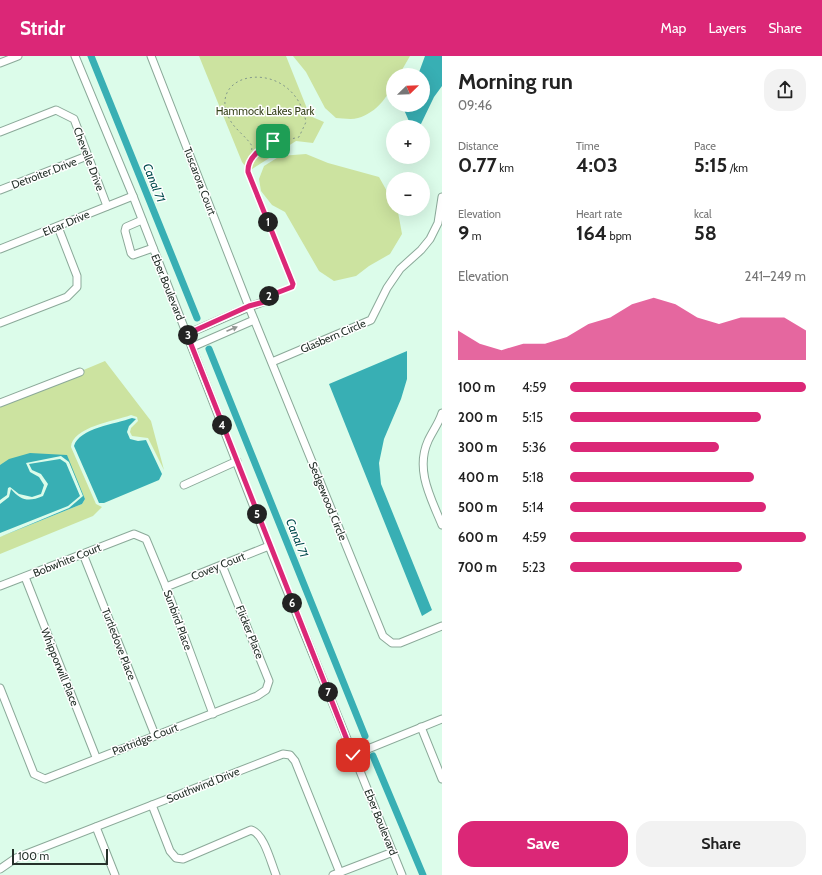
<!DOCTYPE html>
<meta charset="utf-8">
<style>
body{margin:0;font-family:Cabin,sans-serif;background:#f2f2f2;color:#222;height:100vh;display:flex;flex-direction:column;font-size:15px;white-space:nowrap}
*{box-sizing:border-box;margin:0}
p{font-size:13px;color:#767676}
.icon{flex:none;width:22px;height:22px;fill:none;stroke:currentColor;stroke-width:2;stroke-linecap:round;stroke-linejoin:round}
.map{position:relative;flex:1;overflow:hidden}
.drawer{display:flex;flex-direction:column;background:#fff;width:380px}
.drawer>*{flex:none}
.needle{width:26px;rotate:67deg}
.tools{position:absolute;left:386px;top:12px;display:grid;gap:8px}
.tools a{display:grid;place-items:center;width:44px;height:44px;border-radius:50%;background:#fff;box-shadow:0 4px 16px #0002;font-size:20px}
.scale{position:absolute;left:12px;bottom:10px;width:96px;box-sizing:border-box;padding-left:4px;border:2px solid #25312a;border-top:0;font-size:11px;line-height:14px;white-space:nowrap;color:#25312a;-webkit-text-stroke:3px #fff;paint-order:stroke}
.pin{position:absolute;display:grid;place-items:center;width:34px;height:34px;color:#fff;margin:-17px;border-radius:8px;box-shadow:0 2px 6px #0006}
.km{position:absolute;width:20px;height:20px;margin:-10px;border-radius:50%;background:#222;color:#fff;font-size:11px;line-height:20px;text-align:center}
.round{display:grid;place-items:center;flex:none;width:42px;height:42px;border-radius:16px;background:#f2f2f2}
.overview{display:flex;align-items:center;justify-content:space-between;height:68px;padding:0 16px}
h1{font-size:22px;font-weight:700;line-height:30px}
.figures{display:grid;grid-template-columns:repeat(3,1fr);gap:6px;height:68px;padding:4px 16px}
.figures div{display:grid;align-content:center}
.figures b{font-size:20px;font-weight:700}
.figures small{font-size:11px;font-weight:400}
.figures p{font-size:11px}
.chart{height:112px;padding:8px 16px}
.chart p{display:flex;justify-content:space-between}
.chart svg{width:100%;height:72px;margin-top:4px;fill:#db2777;opacity:.7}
.action{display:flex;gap:8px;margin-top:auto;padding:8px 16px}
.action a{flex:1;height:46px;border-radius:16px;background:#db2777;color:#fff;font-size:16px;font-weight:700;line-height:46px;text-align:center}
.action a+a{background:#f2f2f2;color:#222}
ul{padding:0 16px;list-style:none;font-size:13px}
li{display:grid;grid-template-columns:64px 48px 1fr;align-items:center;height:30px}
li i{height:10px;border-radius:5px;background:#db2777}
header{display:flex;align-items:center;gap:24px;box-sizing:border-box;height:56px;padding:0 20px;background:#db2777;color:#fff}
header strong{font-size:19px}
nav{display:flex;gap:22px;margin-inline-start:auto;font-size:14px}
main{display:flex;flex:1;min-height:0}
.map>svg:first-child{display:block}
.green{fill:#cce3a0}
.water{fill:#38afb4}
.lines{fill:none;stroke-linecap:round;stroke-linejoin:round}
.canal{stroke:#38afb4;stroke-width:7}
.minor-casing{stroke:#8ba999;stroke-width:9}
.path{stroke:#83998c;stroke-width:1;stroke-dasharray:2 3;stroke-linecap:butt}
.minor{stroke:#fff;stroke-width:7}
.oneway{fill:#929894}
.route-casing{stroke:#fff;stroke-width:8}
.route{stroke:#db2777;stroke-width:5}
.labels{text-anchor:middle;stroke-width:3;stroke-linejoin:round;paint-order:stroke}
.park-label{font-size:11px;fill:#37431b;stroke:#fff}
.street-label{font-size:11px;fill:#25312a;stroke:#fff}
.water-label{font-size:12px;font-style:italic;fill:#004a4c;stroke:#fff}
</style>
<header>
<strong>Stridr</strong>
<nav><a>Map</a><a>Layers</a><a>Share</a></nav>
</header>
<main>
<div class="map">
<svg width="442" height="819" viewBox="0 0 442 819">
<rect width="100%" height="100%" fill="#dcfcea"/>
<g class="green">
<polygon points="199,0 286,0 310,60 324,66 313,87 296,85 249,115 242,106"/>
<path d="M293,0h117l-11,19h-6c0,19 -17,38 -35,43 -7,2 -16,0 -22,0l-11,-10 -19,-36z"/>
<polygon points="306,98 328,107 379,121 393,146 393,153 396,153 398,156 402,178 390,198 369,210 356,220 334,225 319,215 285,156 272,149 261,135 259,123 264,110 280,100"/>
<path d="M105,305l46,60 13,49 -16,-32 -16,-2 -2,-4 1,-4 7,-7 -1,-4 -6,-2c-16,6 -59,12 -60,32l25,57 6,3 -9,9 -93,38v-17l82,-33 3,-5 -19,-44 -66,10v-60z"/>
</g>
<g class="water">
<polygon points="425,0 442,0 442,30 434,41 420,70 411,70 402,49 423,49 423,19 418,19"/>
<polygon points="407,295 407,323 401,343 384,383 379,407 381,428 432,554 422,560 329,328"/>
<path d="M132,362l4,1 -7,7 -2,6 3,7 8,2 8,-1 16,34 -3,6 -55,23h-5l-25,-57c5,-18 42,-22 58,-28z"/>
<polygon points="30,397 67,399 85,443 82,448 0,481 69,452 83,440 69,406 61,400 26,407 30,416 39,421 44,429 41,438 32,441 19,438 10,431 8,432 7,439 0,444 0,409 9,403"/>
<path d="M60,403l6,4 14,33 -12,10 -68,27v-29l9,-7 2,-8c10,12 18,13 32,7l5,-12 -7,-10 -9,-4 -3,-6z"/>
</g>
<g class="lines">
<g class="canal">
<polyline points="91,0 197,262"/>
<polyline points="209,293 365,680"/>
<polyline points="373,700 423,819"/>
</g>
<g class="minor-casing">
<g id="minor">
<polyline points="75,0 133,140 269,490 402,819"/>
<polyline points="151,0 249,251 383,580 392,587 400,587 442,570"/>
<polyline points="0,7 18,0"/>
<polyline points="0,76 56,54 74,63 107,150"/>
<polyline points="0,134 87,100"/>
<polyline points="142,164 126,171 125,175 131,197 133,199 153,192"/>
<polyline points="0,193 133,140"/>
<polyline points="0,267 67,241 77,231 77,220 58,171"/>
<polyline points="187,278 249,251 274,242"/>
<polyline points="192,291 254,264"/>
<polyline points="272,306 371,264 387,232 400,213 421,194 430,183 438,167 442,141"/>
<polyline points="0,347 80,316"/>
<path d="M442,357c-3,10 -10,19 -14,28 -13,29 3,57 14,84"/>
<polyline points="184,429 237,405"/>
<polyline points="83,498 155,679"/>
<polyline points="25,521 96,701"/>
<polyline points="0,530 134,478 146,483 166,531 213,658"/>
<polyline points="166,531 269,490"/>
<polyline points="0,632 34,718 45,723 257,640 266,634 269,625 222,509"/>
<polyline points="421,671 442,723"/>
<polyline points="353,699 442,663"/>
<path d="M152,749l18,46 6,7 7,1 68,-29c13,3 20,33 25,45"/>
<polyline points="96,771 115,819"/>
<polyline points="0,813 16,802 283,698 290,699 295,705 340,817"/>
<polyline points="333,819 393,796"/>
</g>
</g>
<path class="path" d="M251,104l1,-14c-6,-10 -18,-17 -23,-28 -24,-48 65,-62 77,4l-7,15c-25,7 -40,2 -51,32l45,115 -1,3 -15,6"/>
<use href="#minor" class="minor"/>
</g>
<defs><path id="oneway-solid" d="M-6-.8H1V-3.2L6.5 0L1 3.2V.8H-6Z"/></defs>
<use class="oneway" href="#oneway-solid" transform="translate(232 273) rotate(-23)"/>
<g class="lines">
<g class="route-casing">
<path id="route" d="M273,85c-11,7 -26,16 -25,31l45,112 -1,3 -26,10 2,4 -19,5 -62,28 166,421"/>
</g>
<use href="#route" class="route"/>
</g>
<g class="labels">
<g class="park-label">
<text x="265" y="59">Hammock Lakes Park</text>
</g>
<g class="street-label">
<text transform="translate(89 103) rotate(69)" y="4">Chevelle Drive</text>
<text transform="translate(44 117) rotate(-21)" y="4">Detroiter Drive</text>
<text transform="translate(200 125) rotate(69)" y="4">Tuscarora Court</text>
<text transform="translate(66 167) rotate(-23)" y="4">Elcar Drive</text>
<text transform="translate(168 231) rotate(68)" y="4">Eber Boulevard</text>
<text transform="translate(333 280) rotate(-23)" y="4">Glasbern Circle</text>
<text transform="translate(328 445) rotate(68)" y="4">Sedgewood Circle</text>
<text transform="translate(67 504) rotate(-22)" y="4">Bobwhite Court</text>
<text transform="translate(218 510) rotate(-22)" y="4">Covey Court</text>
<text transform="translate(178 564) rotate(70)" y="4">Sunbird Place</text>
<text transform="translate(250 576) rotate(68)" y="4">Flicker Place</text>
<text transform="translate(119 588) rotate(69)" y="4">Turtledove Place</text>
<text transform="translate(60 611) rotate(68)" y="4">Whipporwill Place</text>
<text transform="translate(145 683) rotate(-21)" y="4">Partridge Court</text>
<text transform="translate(203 729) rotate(-22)" y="4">Southwind Drive</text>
<text transform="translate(381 766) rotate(68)" y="4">Eber Boulevard</text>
</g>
<g class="water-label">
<text transform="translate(154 127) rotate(68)" y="4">Canal 71</text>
<text transform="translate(297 482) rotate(68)" y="4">Canal 71</text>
</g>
</g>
</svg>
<div class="tools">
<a><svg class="needle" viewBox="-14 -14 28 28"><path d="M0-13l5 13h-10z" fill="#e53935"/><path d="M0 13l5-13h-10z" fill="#767676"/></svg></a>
<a>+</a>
<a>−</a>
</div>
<div class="scale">100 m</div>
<div class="pin" style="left:273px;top:85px;background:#1e9e55"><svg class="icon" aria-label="arrive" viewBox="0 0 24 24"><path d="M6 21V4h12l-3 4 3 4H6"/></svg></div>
<div class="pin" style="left:353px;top:699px;background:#d93025"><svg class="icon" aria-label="check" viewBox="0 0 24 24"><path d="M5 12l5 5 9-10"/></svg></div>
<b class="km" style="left:268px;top:166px">1</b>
<b class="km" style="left:269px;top:240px">2</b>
<b class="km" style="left:188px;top:279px">3</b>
<b class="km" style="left:222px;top:369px">4</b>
<b class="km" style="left:257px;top:458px">5</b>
<b class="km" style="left:292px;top:547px">6</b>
<b class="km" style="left:328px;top:636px">7</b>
</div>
<section class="drawer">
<div class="overview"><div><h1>Morning run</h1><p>09:46</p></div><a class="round"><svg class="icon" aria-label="share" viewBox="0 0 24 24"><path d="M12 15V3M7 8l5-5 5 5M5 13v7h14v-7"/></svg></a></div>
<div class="figures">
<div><p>Distance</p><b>0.77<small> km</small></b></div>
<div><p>Time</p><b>4:03</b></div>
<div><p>Pace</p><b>5:15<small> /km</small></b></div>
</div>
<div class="figures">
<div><p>Elevation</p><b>9<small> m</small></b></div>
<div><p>Heart rate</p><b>164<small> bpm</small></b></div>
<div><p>kcal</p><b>58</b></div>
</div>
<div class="chart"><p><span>Elevation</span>241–249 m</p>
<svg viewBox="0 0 160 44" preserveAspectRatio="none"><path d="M0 44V26L10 34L20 38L30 34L40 34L50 30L60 22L70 18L80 10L90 6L100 10L110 18L120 22L130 18L140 18L150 18L160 26V44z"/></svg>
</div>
<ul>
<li><b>100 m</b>4:59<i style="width:100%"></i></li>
<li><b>200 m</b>5:15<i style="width:81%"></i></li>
<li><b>300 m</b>5:36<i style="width:63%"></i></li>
<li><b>400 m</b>5:18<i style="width:78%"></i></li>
<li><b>500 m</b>5:14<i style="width:83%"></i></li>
<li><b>600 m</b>4:59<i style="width:100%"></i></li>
<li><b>700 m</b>5:23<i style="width:73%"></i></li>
</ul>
<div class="action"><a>Save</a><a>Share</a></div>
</section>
</main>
